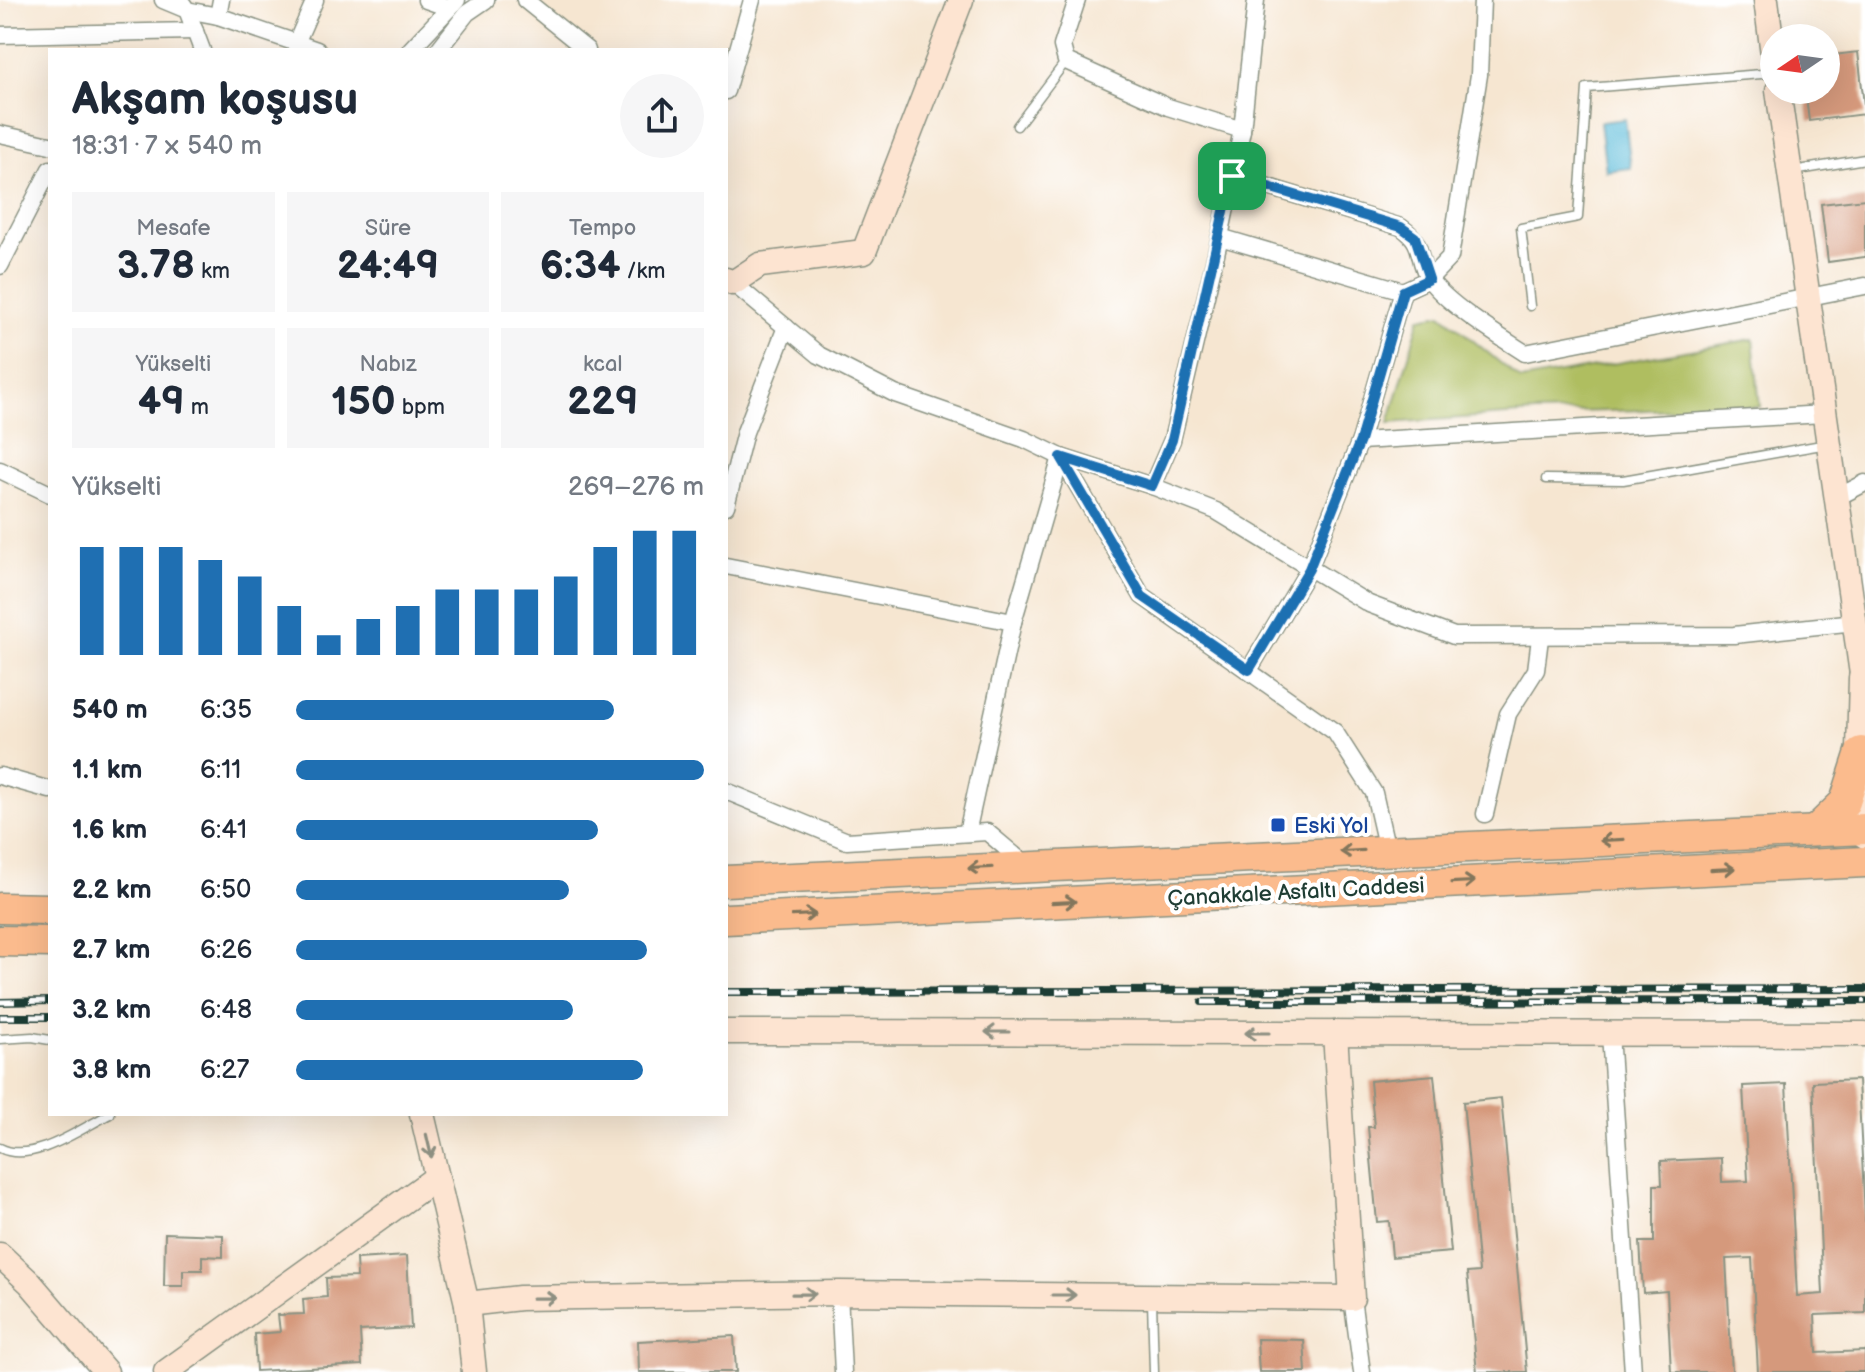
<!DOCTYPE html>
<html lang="tr">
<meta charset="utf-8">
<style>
body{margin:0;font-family:"Balsamiq Sans",sans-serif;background:#f6f6f7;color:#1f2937;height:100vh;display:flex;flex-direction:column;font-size:30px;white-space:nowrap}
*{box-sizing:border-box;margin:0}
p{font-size:26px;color:#747a83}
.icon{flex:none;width:44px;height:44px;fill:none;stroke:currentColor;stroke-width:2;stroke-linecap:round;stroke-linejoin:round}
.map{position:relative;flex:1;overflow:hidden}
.panel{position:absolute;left:48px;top:48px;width:680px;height:1068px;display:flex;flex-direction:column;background:#fff;border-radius:0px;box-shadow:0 8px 32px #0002}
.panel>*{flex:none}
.needle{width:52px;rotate:257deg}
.tools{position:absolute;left:1760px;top:24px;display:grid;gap:16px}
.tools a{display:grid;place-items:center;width:80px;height:80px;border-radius:50%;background:#fff;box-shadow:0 8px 32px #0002;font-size:40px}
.pin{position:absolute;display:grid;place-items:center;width:68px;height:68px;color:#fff;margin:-34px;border-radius:16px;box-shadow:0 4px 12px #0006}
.round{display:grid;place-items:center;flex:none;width:84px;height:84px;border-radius:42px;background:#f6f6f7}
.summary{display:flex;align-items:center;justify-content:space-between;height:136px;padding:0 24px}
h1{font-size:44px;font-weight:800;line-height:60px}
.metrics{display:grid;grid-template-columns:repeat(3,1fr);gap:12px;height:136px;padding:8px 24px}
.metrics div{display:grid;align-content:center;border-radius:0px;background:#f6f6f7;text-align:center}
.metrics b{font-size:40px;font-weight:800}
.metrics small{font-size:22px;font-weight:400}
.metrics p{font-size:22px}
.chart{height:224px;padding:16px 24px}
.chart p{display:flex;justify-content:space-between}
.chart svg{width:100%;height:144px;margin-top:8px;stroke:#1f6fb2;stroke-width:6}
ul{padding:0 24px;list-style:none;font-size:26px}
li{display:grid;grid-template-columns:128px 96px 1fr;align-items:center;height:60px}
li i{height:20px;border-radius:10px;background:#1f6fb2}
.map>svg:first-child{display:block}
.green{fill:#afbe61;stroke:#677e4a;stroke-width:2}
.water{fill:#59bad8;stroke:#3c7c86;stroke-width:2}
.building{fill:#d5997b}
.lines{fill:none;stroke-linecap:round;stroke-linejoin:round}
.lane-casing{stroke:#8a9282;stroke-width:11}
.street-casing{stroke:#8a9282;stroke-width:19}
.secondary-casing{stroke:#8a9282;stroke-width:27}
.highway-casing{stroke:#8a9282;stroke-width:33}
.lane{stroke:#fff;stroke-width:8}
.street{stroke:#fff;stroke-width:16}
.secondary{stroke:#fde4d1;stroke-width:24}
.highway{stroke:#fbbb8d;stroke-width:30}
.rail-casing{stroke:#1f3d34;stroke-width:8}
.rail{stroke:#fff;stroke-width:5;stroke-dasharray:15;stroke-linecap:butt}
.oneway{stroke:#82765c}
.oneway2{stroke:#8e9082}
.route-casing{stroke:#fff;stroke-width:16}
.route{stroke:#1f6fb2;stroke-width:10}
.transit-dot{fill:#1a4fb4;stroke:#fff;stroke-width:3}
.labels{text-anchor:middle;stroke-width:8;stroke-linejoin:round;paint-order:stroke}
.transit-label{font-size:22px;fill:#164399;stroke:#fff;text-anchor:start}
.street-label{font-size:22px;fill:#1f3d34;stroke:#fff}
</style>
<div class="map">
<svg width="1865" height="1372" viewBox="0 0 1865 1372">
<rect width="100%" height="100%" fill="#fff"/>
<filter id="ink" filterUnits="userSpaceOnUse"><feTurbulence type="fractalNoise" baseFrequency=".0125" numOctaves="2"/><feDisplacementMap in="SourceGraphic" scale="16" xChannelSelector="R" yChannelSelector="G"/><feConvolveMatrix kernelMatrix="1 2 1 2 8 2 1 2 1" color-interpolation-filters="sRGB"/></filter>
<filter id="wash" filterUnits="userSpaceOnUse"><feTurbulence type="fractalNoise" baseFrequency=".006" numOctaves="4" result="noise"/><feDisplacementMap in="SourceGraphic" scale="32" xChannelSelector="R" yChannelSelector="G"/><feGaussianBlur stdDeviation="1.8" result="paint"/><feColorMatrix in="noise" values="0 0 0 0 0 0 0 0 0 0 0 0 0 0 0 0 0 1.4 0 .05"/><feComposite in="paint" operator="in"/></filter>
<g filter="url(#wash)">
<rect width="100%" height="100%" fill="#f6e6d1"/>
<polygon class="green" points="1441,314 1521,380 1753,339 1760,407 1535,413 1389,423 1420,318"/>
<polygon class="water" points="1625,119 1631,168 1606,171 1600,122"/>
<g id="blocks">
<g class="building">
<polygon points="1858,52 1865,114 1809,121 1805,90 1826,90 1826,56"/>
<polygon points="1865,199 1865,257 1828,262 1821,204"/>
<polygon points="1434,1075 1451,1252 1392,1257 1389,1221 1377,1222 1368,1127 1374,1127 1370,1081"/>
<polygon points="1858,1080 1865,1215 1865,1313 1815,1315 1817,1353 1865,1351 1865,1372 1758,1372 1752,1258 1726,1259 1732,1372 1671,1372 1667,1291 1643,1293 1640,1242 1654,1242 1654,1185 1662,1185 1661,1161 1721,1158 1722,1182 1748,1181 1743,1086 1786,1084 1797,1296 1823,1294 1813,1082"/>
<polygon points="1501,1098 1527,1372 1477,1372 1467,1273 1479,1272 1463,1102"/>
<polygon points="165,1233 223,1235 223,1257 202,1256 202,1270 183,1270 183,1286 164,1286"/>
<polygon points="407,1256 411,1328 360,1331 362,1365 256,1371 254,1334 280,1332 278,1315 304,1314 303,1299 327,1297 326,1278 357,1277 356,1259"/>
<polygon points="734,1336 736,1372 639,1372 638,1341"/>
<polygon points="1257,1339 1304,1340 1306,1372 1259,1372"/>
</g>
</g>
</g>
<g filter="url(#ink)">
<use href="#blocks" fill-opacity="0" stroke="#8a9282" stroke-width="2"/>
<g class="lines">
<g class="lane-casing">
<g id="lane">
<polyline points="1017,126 1066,61"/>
<polyline points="1793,171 1865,159"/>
<polyline points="1530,306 1521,228 1578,217 1587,88 1774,73"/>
<polyline points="1546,479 1623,480 1827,444"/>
<polyline points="0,1039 32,1037 50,1040"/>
<path d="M0,1148c32,17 82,-20 110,-34"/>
<polyline points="1152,1301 1154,1372"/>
</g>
</g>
<g class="street-casing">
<g id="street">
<polyline points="163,0 187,10 202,50"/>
<polyline points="180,0 187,10 218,16 317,50"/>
<polyline points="426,0 449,8"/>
<polyline points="525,0 587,50"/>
<polyline points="1077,0 1062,46 1066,61 1168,107 1242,130"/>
<polyline points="218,16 221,0"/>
<polyline points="0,35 195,31"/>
<polyline points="297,41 315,0"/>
<polyline points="410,50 457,0"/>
<polyline points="438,50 467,13 486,0"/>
<polyline points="726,91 752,0"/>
<polyline points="0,134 50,145"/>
<path d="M1232,176l169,51c26,18 14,32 29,53 18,25 69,56 95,73l340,-67"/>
<polyline points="1220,237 1403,291"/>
<polyline points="0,266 50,169"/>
<polyline points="733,283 819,355 895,394 1024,439 1061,457 1142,596 1335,732 1374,793 1387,850"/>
<polyline points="1360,441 1823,414"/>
<polyline points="0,470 50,494"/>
<polyline points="1152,486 1172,440 1220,237 1242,130 1256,0"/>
<polyline points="1836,498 1865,483"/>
<polyline points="726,506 745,432 786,327"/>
<polyline points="726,566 1013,622"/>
<polyline points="1249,670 1309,569 1360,441 1403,291 1429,279 1450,257 1479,75 1482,0"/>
<polyline points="0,776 50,790"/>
<polyline points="726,791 847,841 987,832 1026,865"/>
<polyline points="1485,814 1508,714 1536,670 1540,638"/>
<polyline points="967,833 1013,622 1061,457 1152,486 1216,511 1369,604 1454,636 1734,635 1855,622"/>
<polyline points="1610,1034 1633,1372"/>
<polyline points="839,1293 843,1372"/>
<polyline points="1352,1298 1362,1372"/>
</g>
</g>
<g class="secondary-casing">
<g id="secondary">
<polyline points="1766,0 1774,62"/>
<polyline points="1778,90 1865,695"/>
<polyline points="726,280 733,283 760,265 864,252 961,0"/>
<polyline points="1861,678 1857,821 1857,829 1865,836"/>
<polyline points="726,1032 1865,1034"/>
<polyline points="422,1114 467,1304 474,1372"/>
<polyline points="0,1255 30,1283 106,1372"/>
<polyline points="467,1304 520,1298 839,1293 1352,1298 1335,1033"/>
<polyline points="166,1372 437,1177"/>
</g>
</g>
<g class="highway-casing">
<g id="highway">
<polyline points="1815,831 1845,802 1861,752"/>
<polyline points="726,881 1865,829"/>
<polyline points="0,908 50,909"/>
<polyline points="726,919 1865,862"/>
<polyline points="0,941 50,942"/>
</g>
</g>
<use href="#lane" class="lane"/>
<use href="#street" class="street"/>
<use href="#secondary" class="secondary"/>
<use href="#highway" class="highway"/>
<g class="rail-casing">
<g id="rail">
<polyline points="726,992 1865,989"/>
<polyline points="0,1002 50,1001"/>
<polyline points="1202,1002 1865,1001"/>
<polyline points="0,1017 50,1017"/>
</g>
</g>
<use href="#rail" class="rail"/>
</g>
<defs><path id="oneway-shaft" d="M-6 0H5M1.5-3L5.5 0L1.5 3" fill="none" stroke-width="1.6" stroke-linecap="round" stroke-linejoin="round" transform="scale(2)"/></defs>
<g class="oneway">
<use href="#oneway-shaft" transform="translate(1612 840) rotate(177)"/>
<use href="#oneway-shaft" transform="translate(1352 851) rotate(177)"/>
<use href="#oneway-shaft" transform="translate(980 868) rotate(177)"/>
<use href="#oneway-shaft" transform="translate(1723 869) rotate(-3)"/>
<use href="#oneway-shaft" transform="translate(1463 882) rotate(-3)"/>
<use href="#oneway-shaft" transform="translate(1064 902) rotate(-3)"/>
<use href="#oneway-shaft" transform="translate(804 915) rotate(-3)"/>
</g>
<g class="oneway2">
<use href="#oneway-shaft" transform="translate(997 1032) rotate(-180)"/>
<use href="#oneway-shaft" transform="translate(1257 1033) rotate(-180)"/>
<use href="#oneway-shaft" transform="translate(429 1146) rotate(77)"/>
<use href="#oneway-shaft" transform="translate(804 1294) rotate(-1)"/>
<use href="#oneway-shaft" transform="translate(1064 1295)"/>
<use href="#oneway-shaft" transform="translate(544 1298) rotate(-1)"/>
</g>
</g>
<g class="lines" filter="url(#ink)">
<g class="route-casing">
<polygon id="route" points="1232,176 1401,227 1415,237 1429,279 1403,291 1360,441 1309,569 1249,670 1142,596 1061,457 1152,486 1172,440"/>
</g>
<use href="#route" class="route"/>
</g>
<rect class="transit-dot" x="1270" y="817" width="16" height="16" rx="4"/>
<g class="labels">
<g class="transit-label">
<text x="1294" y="833">Eski Yol</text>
</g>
<g class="street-label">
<text transform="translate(1296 891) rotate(-3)" y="8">Çanakkale Asfaltı Caddesi</text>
</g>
</g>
</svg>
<div class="tools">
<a><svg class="needle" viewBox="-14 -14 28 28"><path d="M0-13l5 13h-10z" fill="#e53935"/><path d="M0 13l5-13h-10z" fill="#747a83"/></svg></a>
</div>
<div class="pin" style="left:1232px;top:176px;background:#1e9e55"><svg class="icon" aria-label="arrive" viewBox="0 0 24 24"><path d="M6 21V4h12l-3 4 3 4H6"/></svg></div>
<section class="panel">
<div class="summary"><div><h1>Akşam koşusu</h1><p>18:31 · 7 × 540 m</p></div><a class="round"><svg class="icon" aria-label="share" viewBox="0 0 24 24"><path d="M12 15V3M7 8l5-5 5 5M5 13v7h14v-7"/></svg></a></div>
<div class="metrics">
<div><p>Mesafe</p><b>3.78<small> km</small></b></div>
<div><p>Süre</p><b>24:49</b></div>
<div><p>Tempo</p><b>6:34<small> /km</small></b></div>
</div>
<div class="metrics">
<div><p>Yükselti</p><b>49<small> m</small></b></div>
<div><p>Nabız</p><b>150<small> bpm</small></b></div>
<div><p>kcal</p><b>229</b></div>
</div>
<div class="chart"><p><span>Yükselti</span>269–276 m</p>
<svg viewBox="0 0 160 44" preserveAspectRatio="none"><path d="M5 44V11M15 44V11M25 44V11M35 44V15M45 44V20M55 44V29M65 44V38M75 44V33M85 44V29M95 44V24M105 44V24M115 44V24M125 44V20M135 44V11M145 44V6M155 44V6"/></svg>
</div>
<ul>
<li><b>540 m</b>6:35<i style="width:78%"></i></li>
<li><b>1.1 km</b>6:11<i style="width:100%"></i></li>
<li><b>1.6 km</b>6:41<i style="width:74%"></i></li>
<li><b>2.2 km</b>6:50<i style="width:67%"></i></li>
<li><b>2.7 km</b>6:26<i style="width:86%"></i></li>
<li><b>3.2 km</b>6:48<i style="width:68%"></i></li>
<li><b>3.8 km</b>6:27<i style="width:85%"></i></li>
</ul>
</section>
</div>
